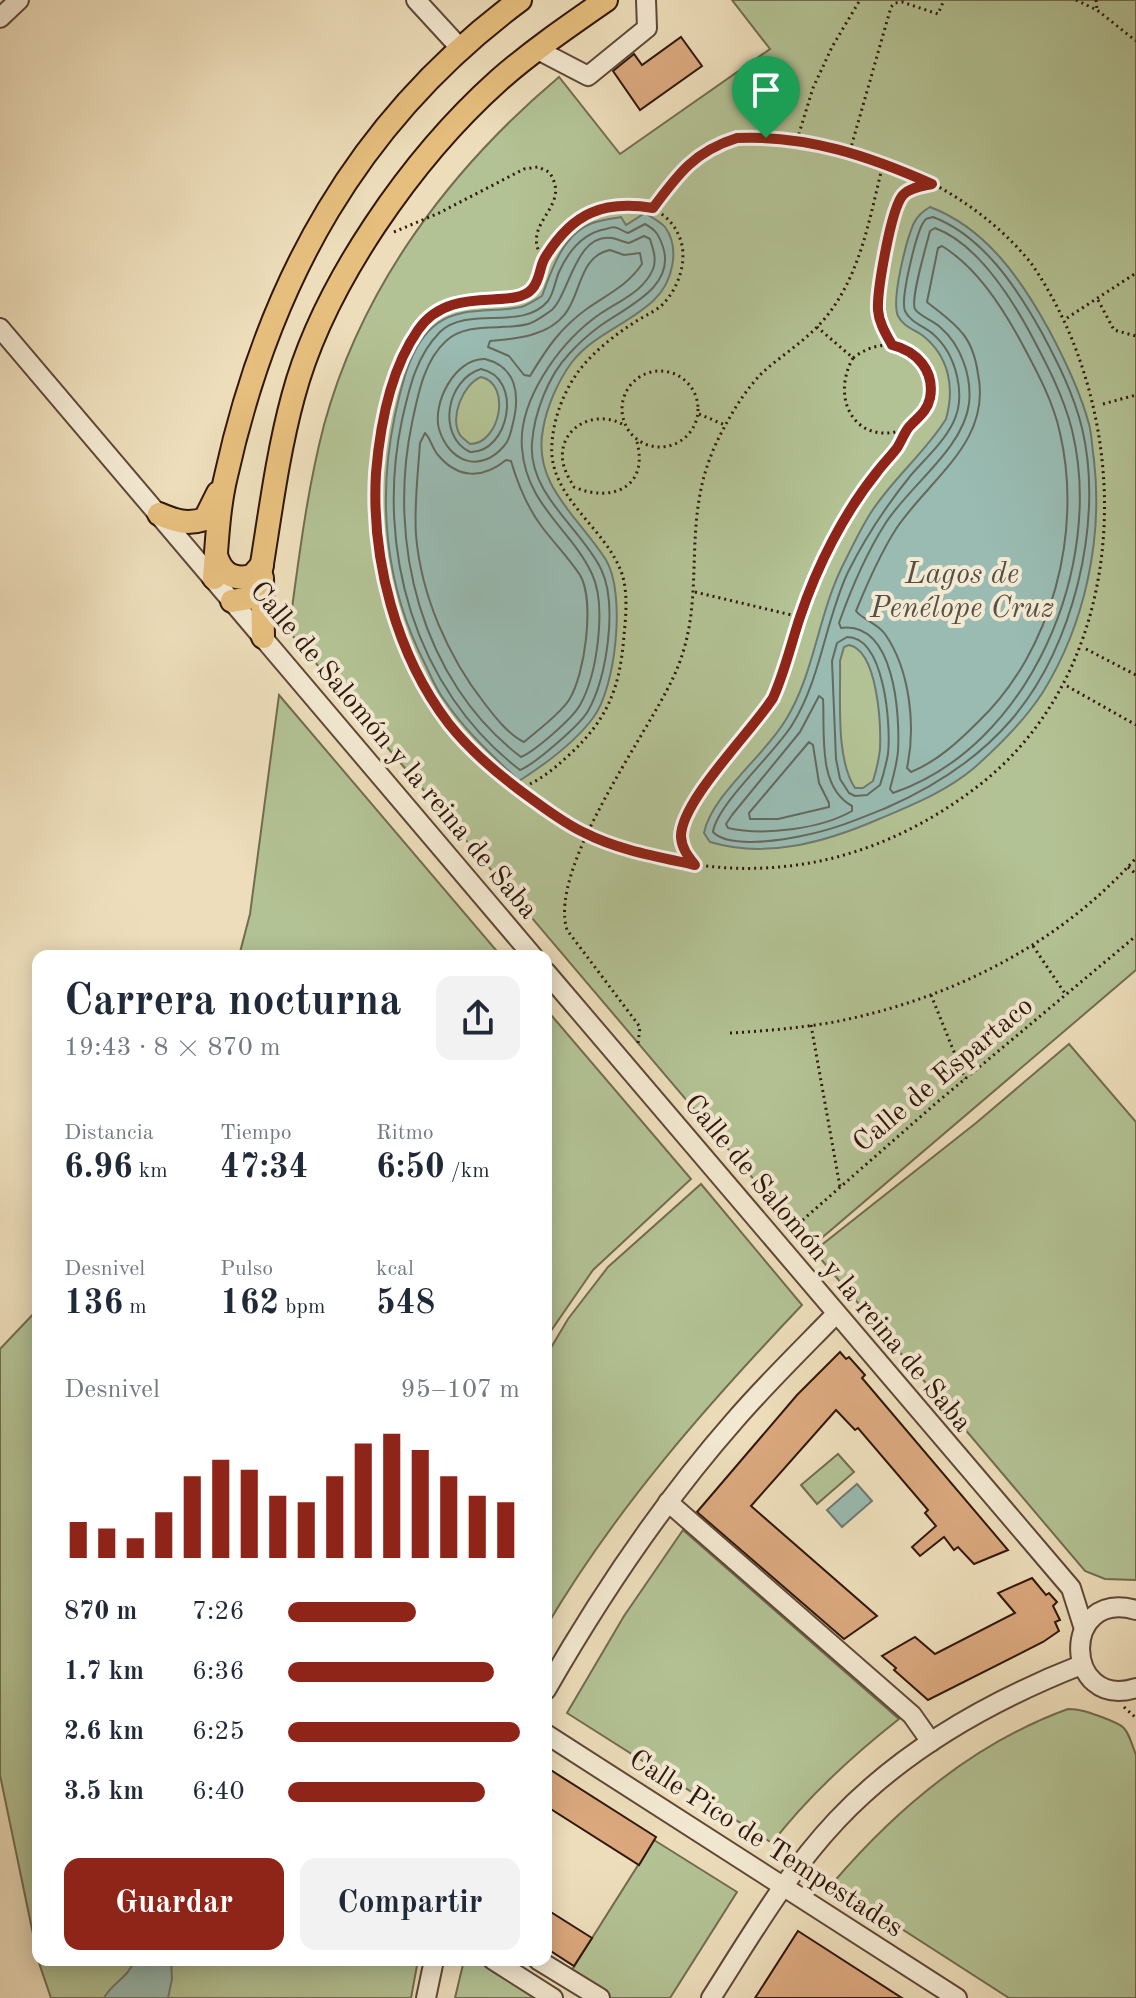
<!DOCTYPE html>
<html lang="es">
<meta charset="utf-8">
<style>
body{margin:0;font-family:"Old Standard TT",serif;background:#f2f2f3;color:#1f2937;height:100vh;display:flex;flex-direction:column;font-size:30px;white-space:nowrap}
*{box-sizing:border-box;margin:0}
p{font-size:26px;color:#747a83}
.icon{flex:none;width:44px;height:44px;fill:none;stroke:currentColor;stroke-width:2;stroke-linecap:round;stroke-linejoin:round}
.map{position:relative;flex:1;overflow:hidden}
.sheet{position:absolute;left:32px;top:950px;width:520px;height:1016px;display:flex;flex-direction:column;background:#fff;border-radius:16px;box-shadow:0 4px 20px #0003}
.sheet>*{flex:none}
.pin{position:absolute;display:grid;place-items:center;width:68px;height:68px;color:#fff;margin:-82px -34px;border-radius:50% 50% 50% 0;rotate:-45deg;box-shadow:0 0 8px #0007}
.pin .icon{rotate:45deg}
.round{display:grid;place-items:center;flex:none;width:84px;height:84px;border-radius:16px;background:#f2f2f3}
.summary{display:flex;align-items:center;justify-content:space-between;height:136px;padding:0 32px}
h1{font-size:44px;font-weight:700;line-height:60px}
.metrics{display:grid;grid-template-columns:repeat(3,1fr);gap:12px;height:136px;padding:8px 32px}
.metrics div{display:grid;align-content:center}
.metrics b{font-size:34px;font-weight:700}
.metrics small{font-size:22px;font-weight:400}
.metrics p{font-size:22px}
.chart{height:224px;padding:16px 32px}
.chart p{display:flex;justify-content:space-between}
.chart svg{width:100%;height:144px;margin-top:8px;stroke:#8f2418;stroke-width:6}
.cta{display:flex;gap:16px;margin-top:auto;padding:16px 32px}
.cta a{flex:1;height:92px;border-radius:16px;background:#8f2418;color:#fff;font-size:32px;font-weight:700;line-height:92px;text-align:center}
.cta a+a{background:#f2f2f3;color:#1f2937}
ul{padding:0 32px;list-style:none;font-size:26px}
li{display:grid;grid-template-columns:128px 96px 1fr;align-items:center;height:60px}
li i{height:20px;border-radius:10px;background:#8f2418}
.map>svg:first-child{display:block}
.green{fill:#b3c294;stroke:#726c50;stroke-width:2}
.water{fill:#99bbb2;stroke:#6f796f;stroke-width:2;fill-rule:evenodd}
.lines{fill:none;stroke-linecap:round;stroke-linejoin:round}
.shore{stroke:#65695e;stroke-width:2}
.building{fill:#dba87e;stroke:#31170b;stroke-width:2}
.minor-casing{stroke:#604837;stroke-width:22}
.major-casing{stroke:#31170b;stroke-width:26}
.path{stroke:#31170b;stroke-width:3;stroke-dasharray:2 4;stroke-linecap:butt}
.minor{stroke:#f3e9d2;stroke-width:18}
.major{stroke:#e6be7d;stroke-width:22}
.route-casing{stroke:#fff;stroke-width:16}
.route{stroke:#8f2418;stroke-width:10}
.labels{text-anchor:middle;stroke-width:8;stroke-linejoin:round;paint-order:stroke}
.street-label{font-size:28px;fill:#31170b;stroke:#f3e9d2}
.water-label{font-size:30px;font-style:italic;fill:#555045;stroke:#f3e9d2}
</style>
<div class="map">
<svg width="1136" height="1998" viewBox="0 0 1136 1998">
<rect width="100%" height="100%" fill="#edddba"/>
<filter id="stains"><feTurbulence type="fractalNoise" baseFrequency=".0025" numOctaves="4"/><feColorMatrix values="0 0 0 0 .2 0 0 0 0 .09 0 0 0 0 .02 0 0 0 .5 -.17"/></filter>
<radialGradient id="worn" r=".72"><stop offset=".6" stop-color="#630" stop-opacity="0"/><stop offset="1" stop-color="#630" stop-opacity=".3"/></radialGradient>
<g class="green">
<path d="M732,0h404v970l-325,277 -519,-612 -2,-12c9,-66 17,-133 34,-198 38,-139 126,-256 235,-348l61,77 150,-105z"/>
<polygon points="279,695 501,956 239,956 250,914"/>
<polygon points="546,1009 691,1179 593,1270 546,1338"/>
<polygon points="1069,1044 1136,1122 1136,1580 1105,1579 1085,1571 814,1251 976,1123"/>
<path d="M701,1184l101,121c-95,100 -186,203 -256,322v-271l22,-37 40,-52z"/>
<polygon points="38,1309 38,1958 0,1775 0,1349"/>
<polygon points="838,1454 854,1472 817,1504 801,1485"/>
<path d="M683,1530l216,189c-47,37 -90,76 -127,124l-205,-130 57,-97z"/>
<path d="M1068,1709c12,0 20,3 31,7 29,11 26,9 37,39v243h-127l-177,-114c64,-75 142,-141 236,-175z"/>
<polygon points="654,1840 737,1892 670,1998 609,1998 570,1973"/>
<polygon points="38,1960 418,1960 411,1998 51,1998"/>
<polygon points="464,1960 481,1960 541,1998 455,1998"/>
</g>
<g class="water">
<path d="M930,207c56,21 91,72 119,123 16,30 31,61 40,94 3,11 3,24 5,36 9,79 -9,164 -51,232 -18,28 -44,54 -69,76 -27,23 -62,37 -95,51 -53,23 -112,40 -169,23l-6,-9c7,-37 60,-77 81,-112 29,-46 33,-105 57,-154 9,-18 18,-37 28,-53 22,-35 55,-61 76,-95 9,-32 3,-63 -24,-84 -9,-6 -19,-9 -24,-19 -7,-16 8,-74 15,-91 4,-9 9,-13 17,-18zM849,645c29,6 32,80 31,104 -1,11 -4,22 -7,32l-10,7h-8c-20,-30 -14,-91 -15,-127l4,-14z"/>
<path d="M645,213c6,4 16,9 20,14 16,22 7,56 -11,73 -25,24 -60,34 -82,62 -14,19 -25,44 -29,67 -11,56 36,88 63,131 20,33 10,128 -13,158 -18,24 -49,47 -74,63 -26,-25 -53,-49 -74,-80 -9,-11 -14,-25 -20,-37 -40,-78 -48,-164 -30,-249 7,-31 15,-72 43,-92 24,-17 56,-10 83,-16 7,-2 14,-7 21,-11 9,-25 21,-61 48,-72 9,-4 21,-5 31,-7l5,8zM481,377c31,7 19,67 -11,67 -3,-3 -7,-5 -10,-9 -11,-17 3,-51 21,-58z"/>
<polygon points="857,1484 872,1501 842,1527 827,1510"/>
<path d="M134,1960h37l1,19 -4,19h-64c8,-16 25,-20 30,-38z"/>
</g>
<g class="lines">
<g class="shore">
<path d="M933,217c50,19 84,71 109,116 16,30 32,62 40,95 12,50 8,106 -4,155 -28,112 -87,179 -192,225 -27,11 -51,21 -80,27 -22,5 -77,14 -93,-3 4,-28 62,-79 79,-107 29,-46 33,-104 56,-153 18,-36 38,-66 63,-97 14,-16 32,-32 42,-52 14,-28 3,-69 -20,-89 -8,-7 -23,-12 -28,-23 -5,-12 11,-76 18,-88 4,-6 4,-4 10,-6z"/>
<path d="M645,224c11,6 14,11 18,23 13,40 -37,60 -63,79 -11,8 -22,18 -31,28 -21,22 -35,60 -37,89 -4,51 49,85 69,126 17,35 6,108 -13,142 -8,14 -53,53 -68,59 -106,-81 -145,-223 -118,-350 7,-31 14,-64 38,-88 28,-27 82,0 108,-31 6,-8 7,-20 11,-29 9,-20 24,-39 47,-43 3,-1 8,-3 11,-1 4,1 7,4 11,5z"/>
<path d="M935,228c41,15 73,65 93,101 17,32 35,65 44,101 33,135 -41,316 -179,363l-3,-4c3,-12 7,-25 8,-38 2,-36 -3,-130 -57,-123l-2,-5c12,-34 27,-69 46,-99 24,-38 78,-75 84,-120 3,-28 -8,-59 -29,-77 -6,-6 -21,-11 -25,-18 -5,-10 12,-65 15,-78z"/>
<path d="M644,236l6,3c3,10 7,20 3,30 -10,25 -40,34 -60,50 -35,27 -75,82 -71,129 4,57 49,81 70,126 15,32 5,101 -12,131 -8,14 -45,46 -59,52 -100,-76 -134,-215 -109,-334 6,-29 12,-62 34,-82 21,-20 57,-10 82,-17 7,-2 15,-8 21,-12 20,-12 25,-80 63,-74 6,1 10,4 17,5z"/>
<path d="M942,246c34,21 58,58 77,92 16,30 34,62 41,95 23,99 -8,218 -81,288 -20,20 -41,40 -68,51l-4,-4c9,-42 3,-98 -22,-134 -8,-11 -22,-14 -29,-23 11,-27 24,-57 40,-82 33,-50 96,-87 82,-155 -2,-14 -6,-29 -15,-40 -10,-13 -24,-22 -36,-32l11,-54z"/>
<path d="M610,250l14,5 16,-2 2,11c-14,21 -34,30 -54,44 -28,20 -41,40 -58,68l-6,-1 -15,-19 -21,-9 2,-6c26,-2 58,-5 75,-27 16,-19 14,-58 45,-64z"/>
<path d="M485,359c32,8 35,36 28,64 -2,8 -3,17 -9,23 -24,28 -55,16 -65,-17 -7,-26 16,-71 46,-70z"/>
<path d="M481,369c43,9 28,84 -11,83 -34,-17 -23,-73 11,-83z"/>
<path d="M425,433c6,6 7,15 13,22 20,24 45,24 68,5l5,1c7,24 16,46 31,66 12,16 27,31 38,48 15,26 5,100 -11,125 -10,15 -31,30 -45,42 -15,-7 -29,-25 -39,-38 -37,-47 -64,-109 -69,-169 -2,-30 2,-62 4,-92z"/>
<path d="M847,637c38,0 44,89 41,117 -2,11 -5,22 -8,31l-13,10 -12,1 -6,-3 -9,-14 -4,-20 -4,-98 5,-18z"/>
<path d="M819,696l4,3c2,34 -6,88 29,107v5c-31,18 -89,25 -124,17l-2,-4 6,-9 68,-83z"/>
<polygon points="809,742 813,745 819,783 829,803 829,807 778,819 750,819 749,813"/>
</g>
</g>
<g class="building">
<polygon points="681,37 702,66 640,110 613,71 634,54 642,65"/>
<polygon points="840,1352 846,1359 849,1357 865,1375 862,1378 1008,1550 974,1564 958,1547 954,1550 944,1537 920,1556 912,1547 936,1526 925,1513 928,1510 858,1428 855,1430 836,1410 751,1506 877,1616 844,1639 697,1512 797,1395"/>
<polygon points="1032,1578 1046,1595 1049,1593 1057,1602 1053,1606 1060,1620 1055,1622 1059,1631 1043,1642 928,1700 894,1670 896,1668 882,1656 915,1637 935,1654 1015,1613 998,1593"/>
<polygon points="546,1767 656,1837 639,1865 546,1806"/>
<polygon points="546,1909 592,1938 574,1966 546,1948"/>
<polygon points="798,1931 902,1998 755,1998"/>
</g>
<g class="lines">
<g class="minor-casing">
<g id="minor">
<polyline points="416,0 461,49"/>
<polyline points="0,18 19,0"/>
<polyline points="538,50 588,76 647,28 646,0"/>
<polyline points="0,328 533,956"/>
<polyline points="546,972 1071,1588 1084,1629"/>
<polyline points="668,1502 912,1715 931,1742"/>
<path d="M1136,1610c-76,-22 -73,101 0,78"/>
<path d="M546,1690c55,-96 116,-187 189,-270 32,-37 67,-71 101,-106"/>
<polyline points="546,1734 957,1998"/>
<polyline points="493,1960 553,1998"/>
<polyline points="538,1960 600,1998"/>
<polyline points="426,1998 434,1960"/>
<path d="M711,1998c39,-61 76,-125 126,-178 67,-71 155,-120 244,-155"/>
</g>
</g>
<g class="major-casing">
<g id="major">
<path d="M159,514c16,7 28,11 46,5l13,-26"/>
<path d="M216,555c5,18 17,26 36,21l10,-11"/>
<path d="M214,578c3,-34 4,-69 12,-102 43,-195 132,-356 294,-476"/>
<polyline points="262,578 263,637"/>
<path d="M232,601l17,-3 9,-10c11,-64 18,-128 35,-191 30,-113 120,-240 206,-317 33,-29 71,-55 107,-80"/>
</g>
</g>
<g class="path">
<polyline points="1076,0 1097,10 1136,41"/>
<polyline points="1096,0 1097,10"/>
<polyline points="797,140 813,88 832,47 860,0"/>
<polyline points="850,151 891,7 895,3 902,2 938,14 944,0"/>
<path d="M394,232l45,-19 85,-44 14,-2 11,5c25,36 -31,50 -6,87"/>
<polyline points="1098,300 1114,330 1136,336"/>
<polyline points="1067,318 1136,273"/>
<path d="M892,345c-6,-11 -13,-22 -14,-35 -1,-23 13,-98 26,-116l28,-10"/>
<path d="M853,358c-24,43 5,91 55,70"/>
<circle cx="660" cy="409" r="38"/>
<polyline points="1103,404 1136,395"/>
<polyline points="699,414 725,425"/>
<path d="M622,424c-28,-15 -65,4 -59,39 2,9 7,17 11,24 37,16 75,1 63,-45"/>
<polyline points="695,592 800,617"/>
<polyline points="1086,649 1136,675"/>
<polyline points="1067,686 1136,725"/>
<path d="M519,789c20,-8 34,-19 50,-34 39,-36 51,-67 55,-120 2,-19 4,-43 -2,-61 -16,-47 -75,-77 -70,-131 2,-30 16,-62 36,-83 14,-15 30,-27 47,-38 9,-6 19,-10 26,-16 18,-17 28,-48 18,-70 -20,-48 -88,-34 -116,-3 -7,8 -14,15 -19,24 -6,14 -4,31 -21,39 -5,2 -25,2 -30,2 -25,1 -53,6 -70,25 -31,37 -42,97 -46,144 -7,88 18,187 74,258 79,100 211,156 338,141 71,-8 137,-39 193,-83 154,-123 154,-368 49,-520 -48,-59 -120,-98 -194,-115 -54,-12 -114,-22 -157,23 -10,11 -18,25 -27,37"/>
<path d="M695,865c-7,-9 -13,-16 -14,-28 -1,-35 71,-106 92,-139l9,-21 18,-60 26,-61 25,-47 77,-106c12,-49 -37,-75 -75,-45l-36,-31"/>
<polyline points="1128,867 1136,874"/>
<polyline points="1033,946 1066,995"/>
<polyline points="931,995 965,1079"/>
<polyline points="811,1025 840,1187"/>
<path d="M730,1033c35,-2 70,-5 104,-11 114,-22 225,-77 302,-164"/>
<path d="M638,1043l2,-16 -73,-97c-19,-62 78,-192 106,-252 29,-61 16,-116 26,-178 4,-26 13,-51 26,-74 10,-19 23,-39 38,-54 18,-16 39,-29 56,-47 41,-44 50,-105 64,-161"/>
<polyline points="789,1232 935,1104 1136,936"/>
<polyline points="1124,1707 1136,1718"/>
</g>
<use href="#minor" class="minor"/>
<use href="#major" class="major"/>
</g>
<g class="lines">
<g class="route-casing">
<path id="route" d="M737,138c70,-3 132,18 195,46 -9,2 -22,3 -29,11 -12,13 -26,96 -25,115 1,13 8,24 14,35 25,6 43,26 38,53 -3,14 -12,19 -21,29 -5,6 -8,15 -12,21 -6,8 -14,16 -20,24 -33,41 -60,94 -77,145 -9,27 -15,54 -27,81 -21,33 -93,104 -92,139 1,12 7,19 14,28 -36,-8 -77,-15 -110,-32 -20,-9 -38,-23 -56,-36 -29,-21 -57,-44 -80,-73 -53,-69 -78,-165 -73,-251 4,-48 14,-103 42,-143 32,-47 95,-19 114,-41 9,-10 7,-23 14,-33 27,-43 57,-56 107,-48 25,-34 42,-57 84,-70z"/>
</g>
<use href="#route" class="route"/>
</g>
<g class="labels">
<g class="street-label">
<text transform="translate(395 749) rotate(50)" y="10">Calle de Salomón y la reina de Saba</text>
<text transform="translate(942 1073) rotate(-40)" y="10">Calle de Espartaco</text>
<text transform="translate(829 1262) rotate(50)" y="10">Calle de Salomón y la reina de Saba</text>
<text transform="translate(767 1842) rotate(33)" y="10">Calle Pico de Tempestades</text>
</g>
<g class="water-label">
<text x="962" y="583">Lagos de<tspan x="962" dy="34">Penélope Cruz</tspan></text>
</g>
</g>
<rect width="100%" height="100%" filter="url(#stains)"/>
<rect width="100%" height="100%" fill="url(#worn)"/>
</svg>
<div class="pin" style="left:766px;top:138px;background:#1e9e55"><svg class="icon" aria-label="arrive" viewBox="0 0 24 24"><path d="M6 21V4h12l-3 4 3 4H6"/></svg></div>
<section class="sheet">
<div class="summary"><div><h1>Carrera nocturna</h1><p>19:43 · 8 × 870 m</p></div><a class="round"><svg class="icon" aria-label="share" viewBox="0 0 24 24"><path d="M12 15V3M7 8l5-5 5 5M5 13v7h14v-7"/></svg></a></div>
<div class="metrics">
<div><p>Distancia</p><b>6.96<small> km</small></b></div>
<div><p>Tiempo</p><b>47:34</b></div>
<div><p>Ritmo</p><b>6:50<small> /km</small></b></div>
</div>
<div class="metrics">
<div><p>Desnivel</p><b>136<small> m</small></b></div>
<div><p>Pulso</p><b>162<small> bpm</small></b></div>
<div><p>kcal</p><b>548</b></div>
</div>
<div class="chart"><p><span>Desnivel</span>95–107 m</p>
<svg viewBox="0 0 160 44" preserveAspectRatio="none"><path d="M5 44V33M15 44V35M25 44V38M35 44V30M45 44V19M55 44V14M65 44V17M75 44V25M85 44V27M95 44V19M105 44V9M115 44V6M125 44V11M135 44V19M145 44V25M155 44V27"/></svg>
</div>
<ul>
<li><b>870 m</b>7:26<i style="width:55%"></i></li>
<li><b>1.7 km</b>6:36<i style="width:89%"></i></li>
<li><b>2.6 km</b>6:25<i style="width:100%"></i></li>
<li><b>3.5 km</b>6:40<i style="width:85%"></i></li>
</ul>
<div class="cta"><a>Guardar</a><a>Compartir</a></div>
</section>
</div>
